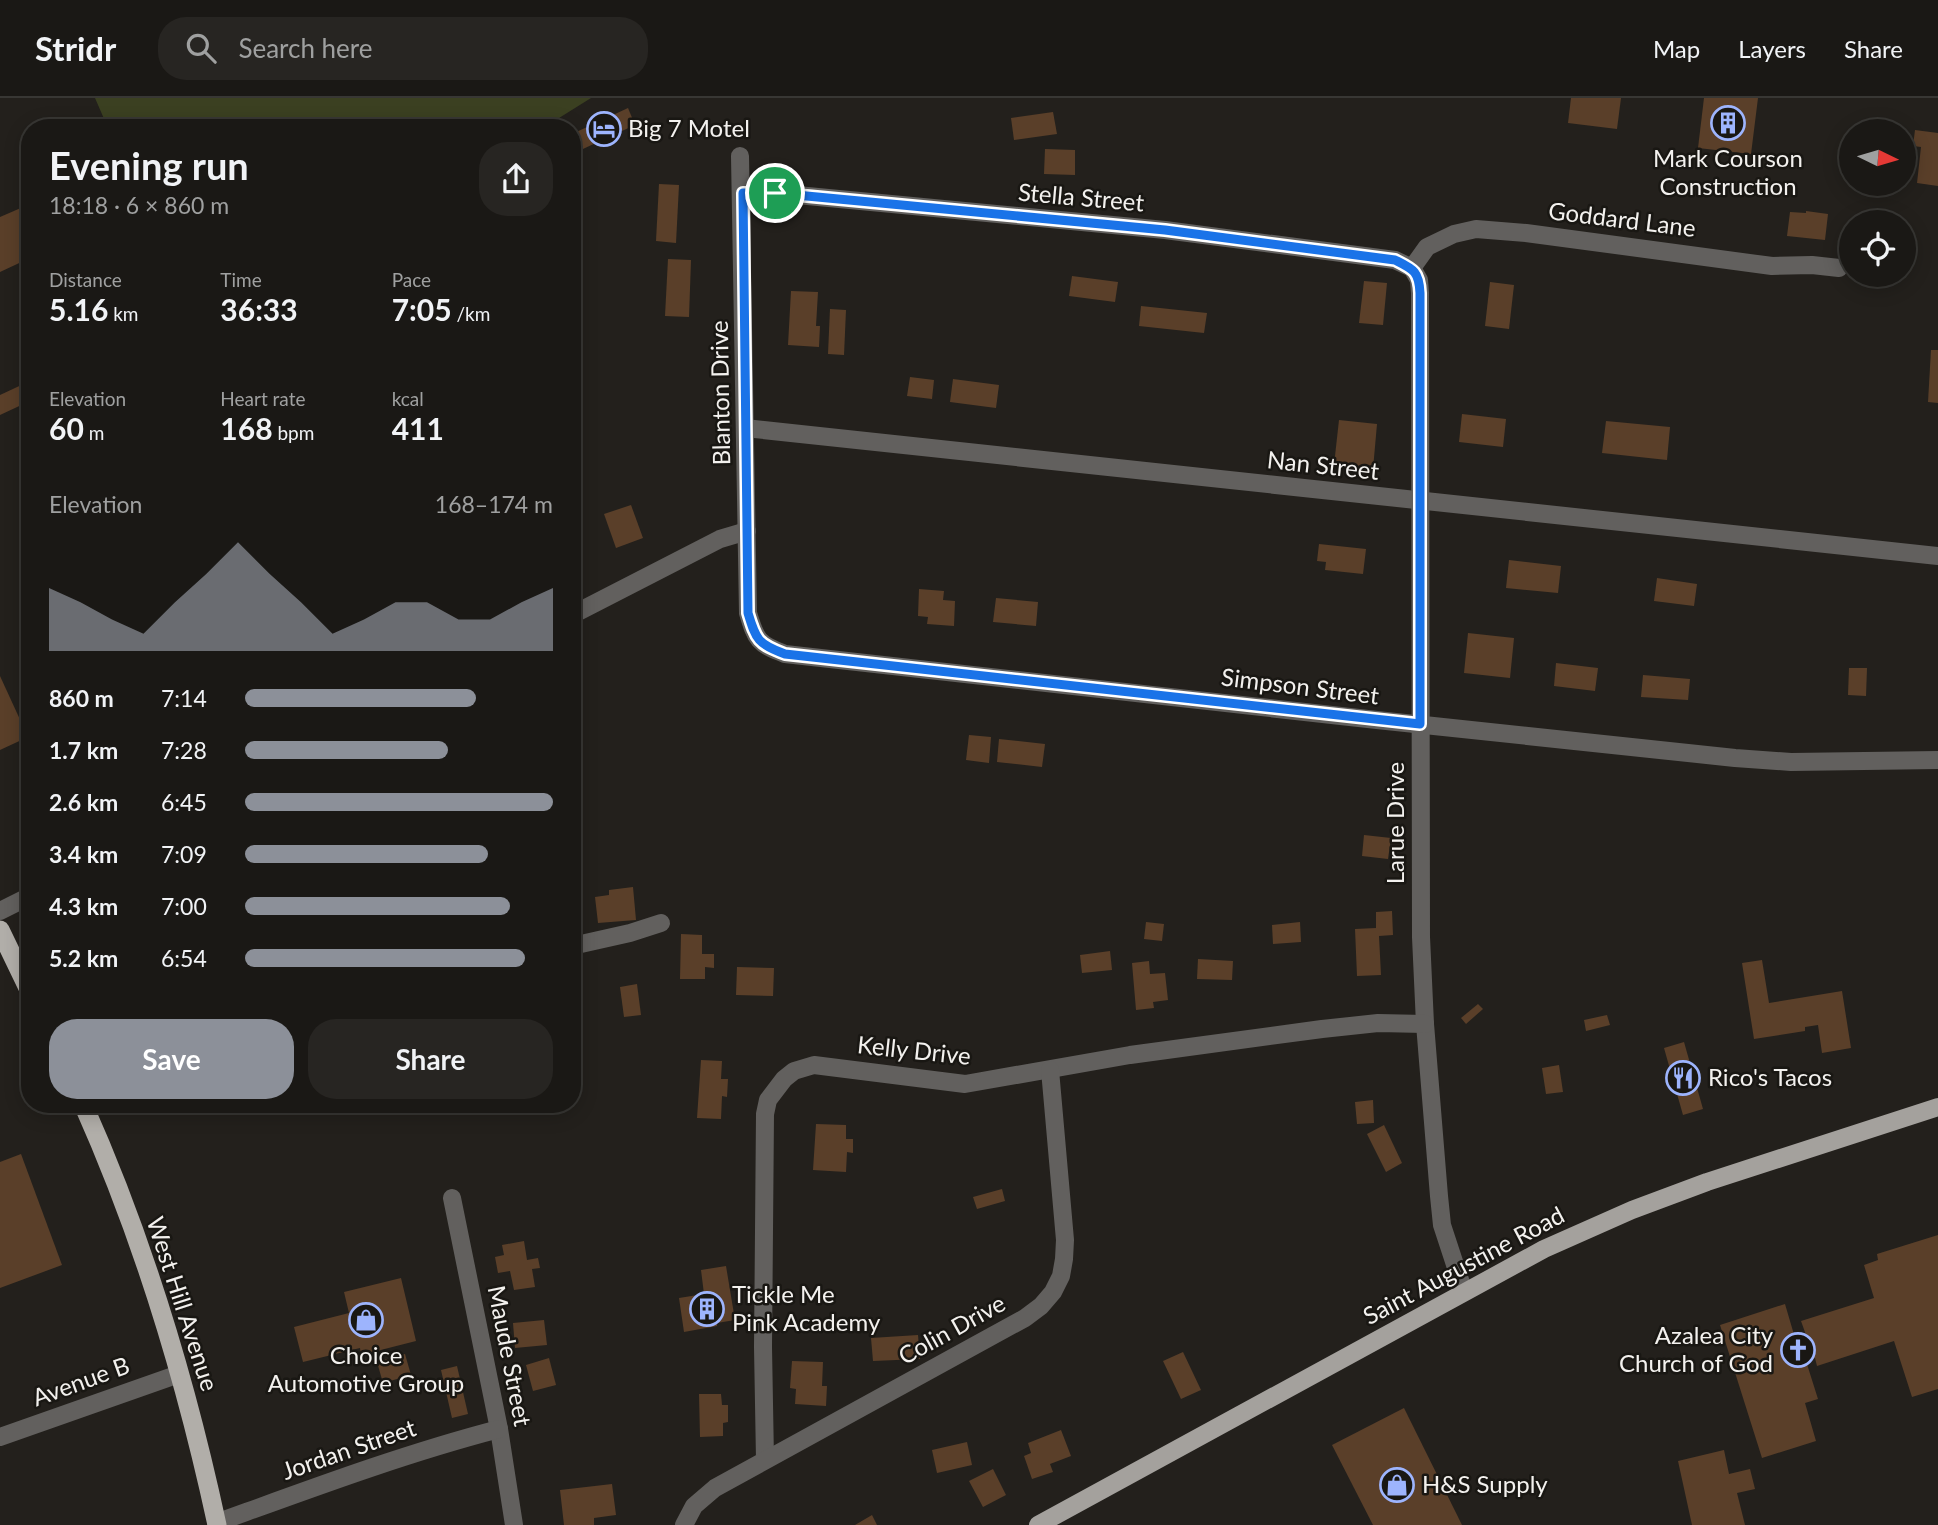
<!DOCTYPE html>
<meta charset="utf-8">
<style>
body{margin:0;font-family:Lato,sans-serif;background:#272522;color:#f1f3f6;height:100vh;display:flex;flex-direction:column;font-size:26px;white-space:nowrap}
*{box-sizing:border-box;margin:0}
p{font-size:23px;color:#9fa0a0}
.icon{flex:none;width:38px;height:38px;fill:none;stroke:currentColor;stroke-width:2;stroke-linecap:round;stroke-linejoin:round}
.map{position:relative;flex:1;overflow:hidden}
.panel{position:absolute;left:21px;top:21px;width:560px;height:994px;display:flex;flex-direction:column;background:#1a1815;border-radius:28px;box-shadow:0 4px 18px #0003,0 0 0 2px #383734}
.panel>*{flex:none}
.needle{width:46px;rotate:95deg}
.fabs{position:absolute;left:1839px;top:21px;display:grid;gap:14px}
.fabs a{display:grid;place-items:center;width:77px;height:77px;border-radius:50%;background:#1a1815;box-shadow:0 4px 18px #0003,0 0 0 2px #383734;font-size:35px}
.pin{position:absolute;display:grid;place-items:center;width:60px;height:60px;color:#fff;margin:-30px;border:4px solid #fff;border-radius:50%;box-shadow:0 2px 7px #0007}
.round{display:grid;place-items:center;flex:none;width:74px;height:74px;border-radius:28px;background:#272522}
.head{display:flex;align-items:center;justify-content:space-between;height:119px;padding:0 28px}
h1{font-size:38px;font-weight:700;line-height:52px}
.figures{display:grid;grid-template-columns:repeat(3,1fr);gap:10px;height:119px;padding:7px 28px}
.figures div{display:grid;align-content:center}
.figures b{font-size:30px;font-weight:700}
.figures small{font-size:19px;font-weight:400}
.figures p{font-size:19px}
.chart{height:196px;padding:14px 28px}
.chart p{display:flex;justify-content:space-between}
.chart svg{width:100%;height:126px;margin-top:7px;fill:#8c9099;opacity:.7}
.button{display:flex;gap:14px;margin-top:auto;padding:14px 28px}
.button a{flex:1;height:80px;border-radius:28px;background:#8c9099;color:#fff;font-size:28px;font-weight:700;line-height:80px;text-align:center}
.button a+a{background:#272522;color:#f1f3f6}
ul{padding:0 28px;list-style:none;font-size:23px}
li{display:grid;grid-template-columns:112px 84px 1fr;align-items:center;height:52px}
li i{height:18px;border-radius:9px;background:#8c9099}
header{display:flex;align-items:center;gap:42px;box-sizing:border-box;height:98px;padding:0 35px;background:#1a1815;border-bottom:2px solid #383734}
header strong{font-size:33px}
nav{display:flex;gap:38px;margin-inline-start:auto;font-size:24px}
.search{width:490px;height:63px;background:#272522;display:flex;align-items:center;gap:18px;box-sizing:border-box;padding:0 24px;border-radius:28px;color:#9fa0a0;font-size:26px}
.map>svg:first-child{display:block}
.green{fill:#3b4021}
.building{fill:#5a3f29}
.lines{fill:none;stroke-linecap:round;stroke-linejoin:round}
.minor{stroke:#62605e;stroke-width:18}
.primary{stroke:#a4a19d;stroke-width:18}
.trunk{stroke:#b1aea9;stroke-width:19}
.route-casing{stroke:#fff;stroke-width:14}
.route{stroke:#1a73e8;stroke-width:9}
.labels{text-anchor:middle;stroke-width:5;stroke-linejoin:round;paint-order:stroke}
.poi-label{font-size:24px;fill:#f3f1ee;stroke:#191713;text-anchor:start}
.street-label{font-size:24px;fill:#f3f1ee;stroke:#191713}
</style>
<header>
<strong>Stridr</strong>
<div class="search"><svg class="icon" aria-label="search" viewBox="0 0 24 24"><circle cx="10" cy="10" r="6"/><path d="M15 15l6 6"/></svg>Search here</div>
<nav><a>Map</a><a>Layers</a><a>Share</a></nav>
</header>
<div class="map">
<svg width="1938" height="1427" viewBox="0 0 1938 1427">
<rect width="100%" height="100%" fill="#23201c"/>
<polygon class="green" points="95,0 591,0 551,25 539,27 514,19 490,30 108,30"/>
<g class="building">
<polygon points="1571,0 1621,0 1617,31 1568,25"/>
<polygon points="1704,0 1758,0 1751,56 1698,50"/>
<polygon points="628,10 635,27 572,56 572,36"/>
<polygon points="1053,14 1057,36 1014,42 1011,20"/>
<polygon points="1915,32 1938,35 1938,88 1917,85 1921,49 1913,48"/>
<polygon points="1045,51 1075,52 1075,77 1044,76"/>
<polygon points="659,86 679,87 676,145 656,143"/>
<polygon points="30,106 30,160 0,174 0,119"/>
<polygon points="1806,113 1828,116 1825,142 1787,138 1790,114 1806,115"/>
<polygon points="668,161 691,162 689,219 665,218"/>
<polygon points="1072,178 1118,184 1115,204 1069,198"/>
<polygon points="1364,183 1387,185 1383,227 1359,225"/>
<polygon points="1490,184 1514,187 1509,231 1485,228"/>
<polygon points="791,193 818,194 816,228 820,228 819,249 788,247"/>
<polygon points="1141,208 1207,215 1204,235 1139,228"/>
<polygon points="830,211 846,212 844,257 828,256"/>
<polygon points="1931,252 1938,252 1938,305 1928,304"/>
<polygon points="910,279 934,282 932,301 907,298"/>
<polygon points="953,281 999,287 996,310 950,304"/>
<polygon points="30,283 30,303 0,317 0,297"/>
<polygon points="1462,316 1506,321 1503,349 1459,344"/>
<polygon points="1339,322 1377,326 1373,371 1334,367"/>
<polygon points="1606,323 1670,329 1667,362 1602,355"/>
<polygon points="631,407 643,440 616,450 604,416"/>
<polygon points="1319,446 1366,451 1363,476 1325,472 1326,464 1317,463"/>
<polygon points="1509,462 1561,468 1558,495 1506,490"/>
<polygon points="1657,480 1697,486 1694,508 1654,503"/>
<polygon points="919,491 944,493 943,502 955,503 954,528 927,526 928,519 918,518"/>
<polygon points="996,500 1038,504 1036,528 993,524"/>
<polygon points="1468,535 1514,540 1510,580 1464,575"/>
<polygon points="1556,565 1598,570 1595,593 1554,588"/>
<polygon points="1849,570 1867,570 1866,598 1848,597"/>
<polygon points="1643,577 1690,581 1688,602 1641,599"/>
<polygon points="0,578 28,639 0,652"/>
<polygon points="969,637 991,639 989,665 966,662"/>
<polygon points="999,641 1045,646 1042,669 997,664"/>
<polygon points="1364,737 1391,740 1388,761 1362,758"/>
<polygon points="633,789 636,822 598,825 595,799 609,797 609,792"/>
<polygon points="1392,813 1393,837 1379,838 1381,877 1357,878 1355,831 1376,830 1376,814"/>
<polygon points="1146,824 1164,826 1162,843 1144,841"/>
<polygon points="1300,824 1301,844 1273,846 1272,827"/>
<polygon points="681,836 702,837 702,856 714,856 714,870 705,869 705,881 680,881"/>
<polygon points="1110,853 1112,872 1082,875 1080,857"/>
<polygon points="1198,861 1233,863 1232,882 1197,881"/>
<polygon points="1762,862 1769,905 1842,893 1851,950 1822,955 1818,927 1805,929 1805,933 1754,941 1742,865"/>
<polygon points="1149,863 1150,876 1165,875 1168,902 1153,904 1154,910 1136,912 1132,865"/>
<polygon points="737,869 774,870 773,898 736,897"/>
<polygon points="637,886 641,917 624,919 620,889"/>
<polygon points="1478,906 1483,911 1466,926 1461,920"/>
<polygon points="1607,917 1610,927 1586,933 1584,922"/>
<polygon points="1684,944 1703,1011 1683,1017 1664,950"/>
<polygon points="701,962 722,963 721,981 728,981 727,999 722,998 721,1021 697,1020"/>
<polygon points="1559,967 1563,994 1546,996 1542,970"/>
<polygon points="1373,1002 1374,1025 1357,1026 1355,1004"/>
<polygon points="816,1026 846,1027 846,1041 853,1041 853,1055 847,1054 846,1074 813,1072"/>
<polygon points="1384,1027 1402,1065 1386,1074 1367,1036"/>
<polygon points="21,1056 62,1167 0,1190 0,1064"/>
<polygon points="1002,1091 1005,1103 977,1111 973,1099"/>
<polygon points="1938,1137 1938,1291 1912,1299 1894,1243 1817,1268 1815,1260 1806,1263 1818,1301 1805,1305 1816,1343 1762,1360 1720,1227 1785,1206 1795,1240 1806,1237 1801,1223 1874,1200 1864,1167 1878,1162 1877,1156"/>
<polygon points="524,1143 527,1162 538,1160 540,1170 532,1171 535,1189 514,1192 510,1173 498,1175 495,1159 504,1157 502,1147"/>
<polygon points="726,1168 735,1222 717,1225 717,1228 684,1234 679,1200 704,1196 701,1172"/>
<polygon points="401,1180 416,1243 361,1257 360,1250 303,1264 294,1229 349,1215 344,1194"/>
<polygon points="544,1222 547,1247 515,1250 513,1225"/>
<polygon points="918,1237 920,1261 873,1263 871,1240"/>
<polygon points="1183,1254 1201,1292 1181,1301 1163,1263"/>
<polygon points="405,1256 411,1277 383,1285 377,1264"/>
<polygon points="549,1260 556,1287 533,1293 526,1267"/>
<polygon points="792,1263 823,1264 822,1288 827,1288 826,1308 795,1306 796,1291 790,1290"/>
<polygon points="457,1268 468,1316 452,1320 441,1272"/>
<polygon points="699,1296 721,1296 722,1307 728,1307 728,1324 723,1325 723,1338 700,1339"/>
<polygon points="1404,1310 1462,1427 1373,1427 1332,1347"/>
<polygon points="1061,1332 1071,1358 1050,1366 1053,1374 1032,1381 1024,1358 1031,1355 1028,1345"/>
<polygon points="967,1344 972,1367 937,1375 932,1352"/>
<polygon points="1724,1352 1729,1376 1750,1371 1755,1391 1737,1395 1745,1427 1692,1427 1678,1363"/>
<polygon points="993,1371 1006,1397 983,1409 969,1383"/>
<polygon points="612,1386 616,1417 594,1420 594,1427 564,1427 560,1392"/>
<polygon points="872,1417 877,1427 855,1427"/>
</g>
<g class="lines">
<g class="minor">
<path d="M740,58l8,457c8,27 10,31 37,41l592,66 358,38 56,4 147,-2"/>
<polyline points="743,95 776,95 1165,132 1395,162 1412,170"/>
<polyline points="1412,170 1419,182 1420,195 1421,839 1425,926 1439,1098 1442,1127 1464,1194"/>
<polyline points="1412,170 1427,149 1454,136 1476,131 1526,135 1772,168 1812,167 1839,170"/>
<polyline points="745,330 1938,458"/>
<polyline points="572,517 720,441 747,433"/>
<polyline points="0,813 30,798"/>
<polyline points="572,848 630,835 661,825"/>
<polyline points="452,1100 499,1331 514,1427"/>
<polyline points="0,1339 179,1276"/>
<polyline points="765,1362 763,1249 765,1016 768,1002 784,981 794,973 814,967 965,986 1130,957 1322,931 1378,925 1425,926"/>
<path d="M216,1425c94,-34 187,-69 283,-94"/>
<polyline points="684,1427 694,1408 715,1390 1025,1220 1041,1208 1053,1194 1061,1178 1064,1161 1065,1142 1050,972"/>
</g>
<polyline class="primary" points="1038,1427 1544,1151 1632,1112 1707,1084 1938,1009"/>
<g class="trunk">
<polyline points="0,832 30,894"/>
<path d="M83,1006c60,134 103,277 134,421"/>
</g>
</g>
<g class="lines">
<g class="route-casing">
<path id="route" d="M743,95h32l390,37 230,30c18,9 24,11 25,33v431l-635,-70c-27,-10 -29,-14 -37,-41z"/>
</g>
<use href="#route" class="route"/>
</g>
<defs>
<g id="building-ring" transform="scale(1.75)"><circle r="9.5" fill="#191713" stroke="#9db4fd" stroke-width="1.5"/><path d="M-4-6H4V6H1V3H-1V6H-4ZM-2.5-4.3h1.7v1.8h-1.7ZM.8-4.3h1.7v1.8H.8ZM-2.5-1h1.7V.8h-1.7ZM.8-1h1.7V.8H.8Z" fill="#9db4fd"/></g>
<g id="hotel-ring" transform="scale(1.75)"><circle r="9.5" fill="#191713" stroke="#9db4fd" stroke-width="1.5"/><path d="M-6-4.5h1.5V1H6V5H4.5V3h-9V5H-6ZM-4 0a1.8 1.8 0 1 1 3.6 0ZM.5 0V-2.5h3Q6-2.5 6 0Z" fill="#9db4fd"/></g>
<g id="restaurant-ring" transform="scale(1.75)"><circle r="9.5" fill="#191713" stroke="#9db4fd" stroke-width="1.5"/><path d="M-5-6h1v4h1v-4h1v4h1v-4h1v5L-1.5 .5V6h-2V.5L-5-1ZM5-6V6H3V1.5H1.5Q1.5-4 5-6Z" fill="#9db4fd"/></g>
<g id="shop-ring" transform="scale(1.75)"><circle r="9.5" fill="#191713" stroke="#9db4fd" stroke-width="1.5"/><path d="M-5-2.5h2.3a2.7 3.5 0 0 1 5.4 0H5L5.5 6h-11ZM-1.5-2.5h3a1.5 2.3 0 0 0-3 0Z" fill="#9db4fd"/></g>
<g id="church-ring" transform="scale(1.75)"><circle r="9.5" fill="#191713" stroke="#9db4fd" stroke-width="1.5"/><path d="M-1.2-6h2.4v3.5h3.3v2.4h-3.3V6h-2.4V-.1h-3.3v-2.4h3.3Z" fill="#9db4fd"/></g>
</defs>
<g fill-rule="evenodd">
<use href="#building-ring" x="1728" y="25"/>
<use href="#hotel-ring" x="604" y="31"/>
<use href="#restaurant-ring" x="1683" y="980"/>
<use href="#building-ring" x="707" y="1211"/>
<use href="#shop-ring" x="366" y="1222"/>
<use href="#church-ring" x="1798" y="1252"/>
<use href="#shop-ring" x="1397" y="1387"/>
</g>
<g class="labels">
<g class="poi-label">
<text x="628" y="39">Big 7 Motel</text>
<text x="1728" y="69" text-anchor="middle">Mark Courson<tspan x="1728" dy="28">Construction</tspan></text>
<text x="1708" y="988">Rico's Tacos</text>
<text x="732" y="1205">Tickle Me<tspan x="732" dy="28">Pink Academy</tspan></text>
<text x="1773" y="1246" text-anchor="end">Azalea City<tspan x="1773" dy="28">Church of God</tspan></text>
<text x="366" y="1266" text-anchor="middle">Choice<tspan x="366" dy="28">Automotive Group</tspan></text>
<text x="1422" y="1395">H&amp;S Supply</text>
</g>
<g class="street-label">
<text transform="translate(1081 100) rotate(5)" y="8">Stella Street</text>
<text transform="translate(1622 122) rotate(7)" y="8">Goddard Lane</text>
<text transform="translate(721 295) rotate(-91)" y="8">Blanton Drive</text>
<text transform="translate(1323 368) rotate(6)" y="8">Nan Street</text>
<text transform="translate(1300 589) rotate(7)" y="8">Simpson Street</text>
<text transform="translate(1396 725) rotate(-90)" y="8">Larue Drive</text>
<text transform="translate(914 953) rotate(6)" y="8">Kelly Drive</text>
<text transform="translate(1464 1168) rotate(-28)" y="8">Saint Augustine Road</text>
<text transform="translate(182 1206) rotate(72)" y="8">West Hill Avenue</text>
<text transform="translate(952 1232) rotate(-29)" y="8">Colin Drive</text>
<text transform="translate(509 1258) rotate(79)" y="8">Maude Street</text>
<text transform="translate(81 1284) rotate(-20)" y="8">Avenue B</text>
<text transform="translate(349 1352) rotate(-19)" y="8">Jordan Street</text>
</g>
</g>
</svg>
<div class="fabs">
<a><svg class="needle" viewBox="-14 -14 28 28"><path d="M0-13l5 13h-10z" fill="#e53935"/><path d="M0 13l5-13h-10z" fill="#9fa0a0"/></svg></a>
<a><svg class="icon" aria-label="locate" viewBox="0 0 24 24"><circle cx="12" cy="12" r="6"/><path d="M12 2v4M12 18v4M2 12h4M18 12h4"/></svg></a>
</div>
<div class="pin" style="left:775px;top:95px;background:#1e9e55"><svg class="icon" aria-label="arrive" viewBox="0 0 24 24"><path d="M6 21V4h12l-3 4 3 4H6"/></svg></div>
<section class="panel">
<div class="head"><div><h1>Evening run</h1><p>18:18 · 6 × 860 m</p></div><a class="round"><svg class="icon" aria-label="share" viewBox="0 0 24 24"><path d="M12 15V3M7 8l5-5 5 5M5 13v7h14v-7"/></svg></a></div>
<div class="figures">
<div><p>Distance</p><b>5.16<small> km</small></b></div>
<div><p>Time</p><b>36:33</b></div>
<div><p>Pace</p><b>7:05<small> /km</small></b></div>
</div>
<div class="figures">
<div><p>Elevation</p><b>60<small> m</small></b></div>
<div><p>Heart rate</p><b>168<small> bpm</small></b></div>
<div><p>kcal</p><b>411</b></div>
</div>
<div class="chart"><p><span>Elevation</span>168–174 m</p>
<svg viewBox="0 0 160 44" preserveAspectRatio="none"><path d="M0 44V22L10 27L20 33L30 38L40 27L50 17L60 6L70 17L80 27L90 38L100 33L110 27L120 27L130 33L140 33L150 27L160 22V44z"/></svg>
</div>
<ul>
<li><b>860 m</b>7:14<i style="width:75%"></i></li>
<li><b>1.7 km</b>7:28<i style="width:66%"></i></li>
<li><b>2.6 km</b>6:45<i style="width:100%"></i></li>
<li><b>3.4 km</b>7:09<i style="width:79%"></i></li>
<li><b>4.3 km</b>7:00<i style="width:86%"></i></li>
<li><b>5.2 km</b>6:54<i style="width:91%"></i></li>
</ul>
<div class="button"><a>Save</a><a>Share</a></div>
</section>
</div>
